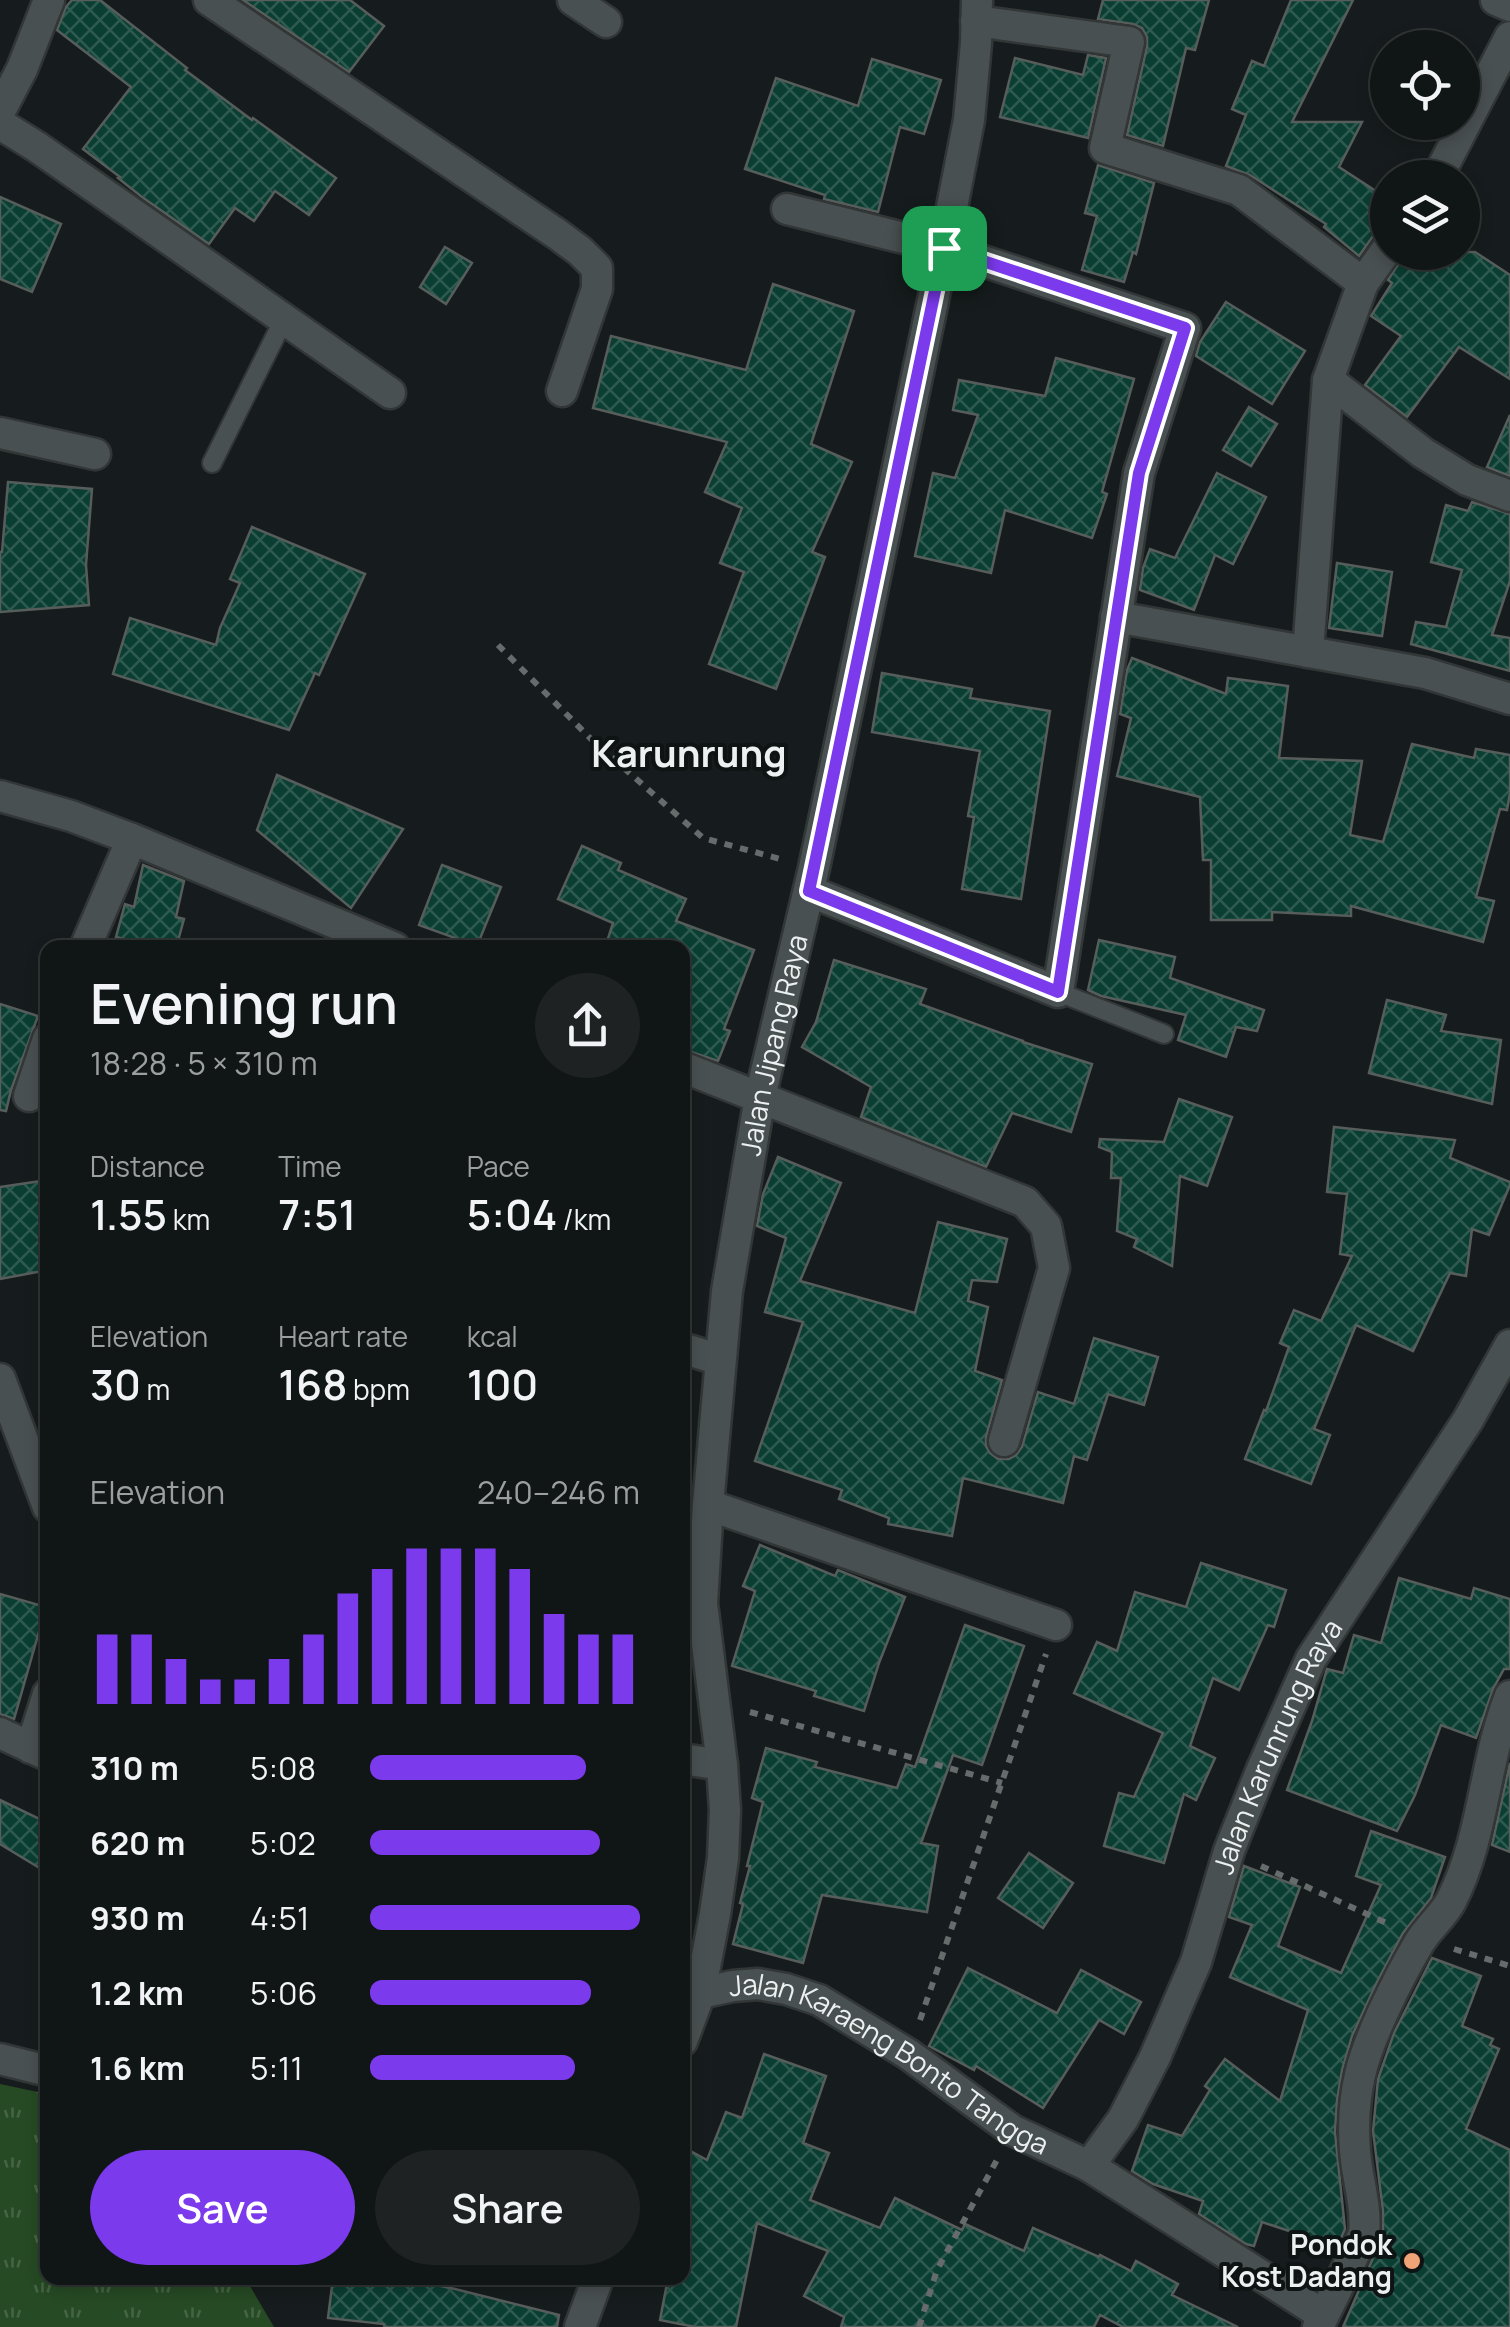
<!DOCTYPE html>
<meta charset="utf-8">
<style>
body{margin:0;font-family:Manrope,sans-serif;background:#1e2223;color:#f1f3f6;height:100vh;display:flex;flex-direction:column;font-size:38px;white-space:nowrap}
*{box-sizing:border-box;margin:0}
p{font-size:32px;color:#9c9fa1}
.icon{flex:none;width:55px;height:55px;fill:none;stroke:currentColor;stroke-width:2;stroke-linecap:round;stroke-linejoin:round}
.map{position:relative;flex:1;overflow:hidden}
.details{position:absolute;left:40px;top:940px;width:650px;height:1345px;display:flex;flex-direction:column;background:#101516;border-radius:20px;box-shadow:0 5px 15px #0003,0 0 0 2px #303435}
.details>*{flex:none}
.tools{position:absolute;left:1370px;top:30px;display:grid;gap:20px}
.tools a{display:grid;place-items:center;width:110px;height:110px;border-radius:50%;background:#101516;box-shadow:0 5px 15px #0003,0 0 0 2px #303435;font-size:50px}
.pin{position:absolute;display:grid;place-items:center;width:85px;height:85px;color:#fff;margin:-42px;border-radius:20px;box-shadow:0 5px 15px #0006}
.round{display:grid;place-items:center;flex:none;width:105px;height:105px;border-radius:52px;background:#1e2223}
.overview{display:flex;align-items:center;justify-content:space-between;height:170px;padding:0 50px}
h1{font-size:55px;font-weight:600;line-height:75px}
.stats{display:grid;grid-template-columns:repeat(3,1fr);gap:15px;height:170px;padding:10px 50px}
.stats div{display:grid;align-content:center}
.stats b{font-size:42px;font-weight:600}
.stats small{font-size:28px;font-weight:400}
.stats p{font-size:28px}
.chart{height:280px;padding:20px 50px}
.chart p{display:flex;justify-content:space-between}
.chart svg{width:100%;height:180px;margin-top:10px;stroke:#7c3aed;stroke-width:6}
.cta{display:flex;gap:20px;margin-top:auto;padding:20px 50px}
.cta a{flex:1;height:115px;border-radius:60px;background:#7c3aed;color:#fff;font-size:40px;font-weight:600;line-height:115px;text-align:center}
.cta a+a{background:#1e2223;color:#f1f3f6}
ul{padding:0 50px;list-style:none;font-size:32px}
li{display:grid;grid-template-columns:160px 120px 1fr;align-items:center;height:75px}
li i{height:25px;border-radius:12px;background:#7c3aed}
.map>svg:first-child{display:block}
.grass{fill:url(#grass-tufts)}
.building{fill:url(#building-cross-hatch);stroke:#565d5a;stroke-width:2.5}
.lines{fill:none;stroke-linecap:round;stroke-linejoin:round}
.lane-casing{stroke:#323636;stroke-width:22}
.street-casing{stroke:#323636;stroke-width:35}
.secondary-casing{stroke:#323636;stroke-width:35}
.path{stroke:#666b6c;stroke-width:6;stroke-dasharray:8 8;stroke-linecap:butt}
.lane{stroke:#495051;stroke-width:18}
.street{stroke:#495051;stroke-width:30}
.secondary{stroke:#495051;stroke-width:30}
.route-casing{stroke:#fff;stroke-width:20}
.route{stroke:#7c3aed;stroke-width:12}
.poi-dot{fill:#efa376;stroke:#0e1314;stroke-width:4}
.labels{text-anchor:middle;stroke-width:8;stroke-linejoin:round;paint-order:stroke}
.street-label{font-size:28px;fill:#ecf0f0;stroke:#0e1314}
.poi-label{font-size:28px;font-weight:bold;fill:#ecf0f0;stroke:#0e1314;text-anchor:end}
.district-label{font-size:38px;font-weight:bold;fill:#ecf0f0;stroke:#0e1314}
</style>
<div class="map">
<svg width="1510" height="2327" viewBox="0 0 1510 2327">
<defs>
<pattern id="grass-tufts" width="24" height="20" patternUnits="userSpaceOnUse" patternTransform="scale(2.5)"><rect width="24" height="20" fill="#264a24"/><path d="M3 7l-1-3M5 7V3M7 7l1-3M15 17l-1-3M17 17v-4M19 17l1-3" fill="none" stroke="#466444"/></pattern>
<pattern id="building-cross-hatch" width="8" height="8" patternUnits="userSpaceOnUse" patternTransform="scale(2.5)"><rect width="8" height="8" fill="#0a3e32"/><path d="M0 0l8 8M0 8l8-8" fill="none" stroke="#2e5a50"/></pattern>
</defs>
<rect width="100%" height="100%" fill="#161c1d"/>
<polygon class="grass" points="0,2084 47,2094 48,2278 294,2278 247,2281 274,2327 0,2327"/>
<g class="building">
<polygon points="72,0 100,0 187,68 185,70 252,120 253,118 336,178 309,215 275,191 254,221 235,208 209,244 142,197 118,178 120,177 83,149 131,87 57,30 66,7"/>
<polygon points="243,0 350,0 384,26 349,72"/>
<polygon points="1103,0 1209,0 1195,50 1186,48 1163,146 1127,135 1147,46 1147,37 1142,28 1133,24 1098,19"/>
<polygon points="1291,0 1353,0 1292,122 1362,122 1339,167 1388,199 1388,230 1379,231 1373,236 1359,256 1324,227 1326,224 1250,175 1226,166 1246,115 1232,109 1252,61 1264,66"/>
<polygon points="1088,55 1106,58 1088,138 1000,117 1015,58 1083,75"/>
<polygon points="872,59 941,80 924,134 900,127 878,212 824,199 825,195 745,169 776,78 858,106"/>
<polygon points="1098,165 1154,183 1136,254 1133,252 1124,282 1082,270 1097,216 1085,213"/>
<polygon points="0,197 61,224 32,292 0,279"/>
<polygon points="445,247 472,263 446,304 420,287"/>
<polygon points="1406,252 1475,252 1510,275 1510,379 1459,347 1407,417 1365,385 1401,336 1371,316 1392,283 1388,280"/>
<polygon points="773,284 854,311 811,444 852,462 812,552 825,557 776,689 709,664 744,572 720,563 742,508 705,492 727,442 593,408 611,336 746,370"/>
<polygon points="1226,302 1305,351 1272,404 1196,356 1200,342"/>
<polygon points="1056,358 1134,379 1102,492 1107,494 1092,538 1005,510 991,573 915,556 933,473 955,478 978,415 953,410 959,380 1045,396"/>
<polygon points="1249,407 1277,424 1251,466 1223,450"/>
<polygon points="1510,415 1510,476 1487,467"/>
<polygon points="1217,473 1266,497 1233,564 1215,555 1194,610 1140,590 1143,568 1150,549 1175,558"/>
<polygon points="8,482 92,489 86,565 89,605 0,612 0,552 2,552"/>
<polygon points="1472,502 1510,514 1510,581 1492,635 1510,638 1510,671 1411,644 1416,622 1446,627 1462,570 1431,562 1446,505 1468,511"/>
<polygon points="252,527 365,574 319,675 315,673 289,730 113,674 130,618 216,645 220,628 240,583 230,579"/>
<polygon points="1337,563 1392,572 1382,636 1329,628"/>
<polygon points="1132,658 1226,694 1228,678 1288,686 1279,758 1362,761 1350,835 1383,842 1412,744 1474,758 1476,749 1510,755 1510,793 1507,810 1500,809 1476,897 1494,901 1483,942 1351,906 1351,916 1272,912 1272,920 1211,920 1211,860 1203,860 1200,797 1117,776 1131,718 1120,714 1127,670"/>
<polygon points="882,673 972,689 970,698 1050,711 1021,899 962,889 974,817 968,816 980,751 872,732"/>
<polygon points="277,775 403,829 351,908 257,830"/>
<polygon points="582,846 621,863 618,870 686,899 676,921 754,950 724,1029 730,1031 718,1061 682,1049 682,948 605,948 613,923 558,899"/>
<polygon points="143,865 184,881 176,917 184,919 176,948 160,948 116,937 125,904 134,907"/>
<polygon points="442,865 501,887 477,946 419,925"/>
<polygon points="1099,940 1175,957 1170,978 1264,1010 1257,1031 1236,1027 1226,1057 1178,1040 1186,1015 1101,996 1088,990"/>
<polygon points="834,960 926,989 920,1004 1023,1041 1023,1042 1092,1064 1071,1132 1012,1113 986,1167 861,1117 871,1087 802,1047 816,1022"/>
<polygon points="1387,1000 1446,1015 1441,1031 1501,1040 1492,1104 1369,1073"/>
<polygon points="0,1004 38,1016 11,1090 6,1111 0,1110"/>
<polygon points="1179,1099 1232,1117 1207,1186 1180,1176 1172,1266 1134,1247 1137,1239 1117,1231 1121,1178 1111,1178 1112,1152 1099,1147 1100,1139 1164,1142"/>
<polygon points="1334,1127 1455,1140 1450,1158 1510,1182 1510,1185 1489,1235 1472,1229 1466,1276 1450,1273 1413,1351 1356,1325 1314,1429 1330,1435 1311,1484 1245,1459 1264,1410 1266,1411 1289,1347 1280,1343 1294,1310 1321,1321 1352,1256 1340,1254 1347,1194 1327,1192"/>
<polygon points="778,1157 841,1183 800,1281 915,1313 938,1222 1007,1239 997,1282 972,1280 968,1301 988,1307 975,1371 1002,1380 986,1437 986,1446 990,1453 998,1459 1009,1459 1016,1455 1022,1447 1038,1392 1074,1404 1094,1338 1158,1357 1144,1405 1108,1394 1087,1460 1074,1456 1063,1503 963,1478 952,1536 888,1524 889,1518 839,1499 842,1490 755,1461 803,1322 765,1312 786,1238 757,1226 763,1194"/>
<polygon points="48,1180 48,1270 0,1279 0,1187"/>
<polygon points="760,1545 835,1576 838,1570 905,1597 879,1663 864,1711 814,1696 816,1691 732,1666 755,1591 743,1586"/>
<polygon points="1201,1563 1286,1590 1274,1627 1268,1625 1239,1690 1213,1678 1190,1746 1215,1758 1196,1800 1184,1794 1164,1863 1104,1846 1119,1793 1134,1797 1163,1733 1074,1693 1097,1642 1117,1651 1135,1592 1186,1607"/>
<polygon points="1399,1578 1471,1599 1474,1588 1510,1599 1510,1669 1504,1669 1493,1689 1476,1738 1441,1725 1415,1795 1397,1831 1287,1790 1312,1721 1327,1669 1343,1673 1354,1635 1381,1643"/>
<polygon points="0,1594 46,1607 14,1719 0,1714"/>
<polygon points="965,1625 1024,1646 982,1765 953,1755 921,1843 938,1846 927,1912 822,1895 803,1963 733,1944 743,1904 740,1903 750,1866 747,1866 763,1802 752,1798 766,1748 817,1762 815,1767 897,1788 906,1764 915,1767"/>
<polygon points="1510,1763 1510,1852 1492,1845"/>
<polygon points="0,1800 48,1823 48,1873 0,1844"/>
<polygon points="1371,1831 1445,1857 1431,1898 1403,1933 1377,1982 1352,2036 1342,2070 1337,2101 1335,2132 1345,2229 1337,2247 1262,2222 1254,2246 1246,2244 1199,2214 1203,2201 1153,2184 1132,2171 1148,2125 1182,2136 1210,2090 1205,2086 1225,2059 1280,2101 1308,2010 1230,1977 1252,1925 1229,1917 1244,1866 1300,1887 1278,1946 1341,1973 1381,1885 1356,1876"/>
<polygon points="1029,1853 1073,1883 1043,1928 998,1898"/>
<polygon points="1432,1958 1481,1976 1462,2026 1493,2039 1490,2045 1499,2049 1466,2129 1510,2150 1510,2327 1343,2327 1383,2235 1383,2211 1373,2131 1378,2079 1394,2033"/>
<polygon points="968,1968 1057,2013 1081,1970 1141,2002 1124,2034 1099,2020 1043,2108 976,2066 974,2070 929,2046"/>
<polygon points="764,2054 826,2076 803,2143 829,2153 810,2200 880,2228 895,2198 962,2230 965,2224 1024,2251 1033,2228 1099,2257 1100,2255 1131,2271 1136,2261 1178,2284 1172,2295 1238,2327 1123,2327 1100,2315 1094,2327 841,2327 844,2317 804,2296 828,2251 757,2223 736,2327 695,2327 660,2320 668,2278 682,2278 682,2169 692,2152 707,2160 726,2112 742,2118"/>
<polygon points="333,2278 403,2278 455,2289 559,2315 557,2327 384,2327 384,2324 328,2318"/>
</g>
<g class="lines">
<g class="lane-casing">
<g id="lane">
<polyline points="212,463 284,319"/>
<polyline points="1058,992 1164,1034"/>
</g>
</g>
<g class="street-casing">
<g id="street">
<polyline points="209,0 557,234 580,251 597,268 597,289 562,391"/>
<polyline points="573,0 606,22"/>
<polyline points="1496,0 1510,6"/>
<polyline points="976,21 1129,42 1105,148 1239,190 1363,283 1328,380 1308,652"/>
<polyline points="0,111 22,69 49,0"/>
<polyline points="0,124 37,147 390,393"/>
<polyline points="1437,178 1510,37"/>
<polyline points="787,209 944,248 1185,328 1139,473 1058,992 809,891"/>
<polyline points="1363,283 1388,248"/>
<polyline points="1328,380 1423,453 1467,480 1510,496"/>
<polyline points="0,433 95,454"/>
<polyline points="1116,617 1425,673 1510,699"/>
<polyline points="0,796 71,816 132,839 395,948"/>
<polyline points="85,948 132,839"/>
<polyline points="682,1067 1025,1202 1046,1226 1054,1268 1004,1441"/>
<polyline points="29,1096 48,1039"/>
<polyline points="682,1348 720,1360"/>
<polyline points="0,1379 48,1507"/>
<polyline points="708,1505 1056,1625"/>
<polyline points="0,1733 47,1755"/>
<polyline points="31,1748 48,1694"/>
<polyline points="682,1759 722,1765"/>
<path id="s1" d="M682,1997l51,-11 25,-2 28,5 33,11 89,54 104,76 77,36 234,149"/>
<polyline points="0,2059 48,2071"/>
<path id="s2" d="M1089,2166l34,-47 32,-62 41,-95 33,-111 33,-82 49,-110 157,-239 42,-75"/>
<path d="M1318,2327l46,-93c3,-29 -7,-55 -9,-83 -2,-26 -1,-51 5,-76 8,-37 39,-98 59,-132 9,-15 24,-27 32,-42 33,-64 33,-139 59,-205"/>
</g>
</g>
<g class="secondary-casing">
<g id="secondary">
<path id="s3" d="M682,2041l18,-48 15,-79 8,-56 2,-48 -3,-45 -20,-162 6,-98 19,-214 33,-194 54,-229 130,-620 25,-128 7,-77 1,-43"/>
<polyline points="580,2327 598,2278"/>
</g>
</g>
<g class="path">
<polyline points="498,645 590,738 703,838 784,860"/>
<polyline points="750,1712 1002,1783"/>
<polyline points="1261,1866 1391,1925"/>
<polyline points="1454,1949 1510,1966"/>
<polyline points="920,2020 1046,1654"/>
<polyline points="919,2327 937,2270 998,2158"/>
</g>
<use href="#lane" class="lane"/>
<use href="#street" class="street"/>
<use href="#secondary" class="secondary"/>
</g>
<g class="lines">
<g class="route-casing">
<polygon id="route" points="944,248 1185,328 1139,473 1058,992 809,891"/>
</g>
<use href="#route" class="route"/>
</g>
<circle class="poi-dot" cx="1412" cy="2261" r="10"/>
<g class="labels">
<g class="street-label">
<text dy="10" stroke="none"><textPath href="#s3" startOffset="1008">Jalan Jipang Raya</textPath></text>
<text dy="10" stroke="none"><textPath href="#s2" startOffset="462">Jalan Karunrung Raya</textPath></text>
<text dy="10" stroke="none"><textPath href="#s1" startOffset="230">Jalan Karaeng Bonto Tangga</textPath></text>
</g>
<g class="poi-label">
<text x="1392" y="2255">Pondok<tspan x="1392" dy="32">Kost Dadang</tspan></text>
</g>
<g class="district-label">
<text x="689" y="767">Karunrung</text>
</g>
</g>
</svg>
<div class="tools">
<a><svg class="icon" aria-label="locate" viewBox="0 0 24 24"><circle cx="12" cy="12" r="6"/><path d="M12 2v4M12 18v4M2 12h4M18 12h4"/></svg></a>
<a><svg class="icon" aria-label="layers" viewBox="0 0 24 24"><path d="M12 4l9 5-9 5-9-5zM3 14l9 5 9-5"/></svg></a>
</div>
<div class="pin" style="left:944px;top:248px;background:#1e9e55"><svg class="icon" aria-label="arrive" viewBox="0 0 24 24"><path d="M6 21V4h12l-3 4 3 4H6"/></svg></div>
<section class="details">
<div class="overview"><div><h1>Evening run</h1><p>18:28 · 5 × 310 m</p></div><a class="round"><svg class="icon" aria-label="share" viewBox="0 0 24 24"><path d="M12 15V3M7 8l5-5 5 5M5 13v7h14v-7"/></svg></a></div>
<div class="stats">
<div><p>Distance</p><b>1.55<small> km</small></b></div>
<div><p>Time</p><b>7:51</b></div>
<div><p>Pace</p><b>5:04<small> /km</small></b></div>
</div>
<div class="stats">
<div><p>Elevation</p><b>30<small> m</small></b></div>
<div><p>Heart rate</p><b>168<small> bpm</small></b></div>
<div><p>kcal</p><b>100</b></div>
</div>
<div class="chart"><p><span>Elevation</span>240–246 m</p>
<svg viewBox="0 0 160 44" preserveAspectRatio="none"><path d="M5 44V27M15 44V27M25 44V33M35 44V38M45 44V38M55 44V33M65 44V27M75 44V17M85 44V11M95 44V6M105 44V6M115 44V6M125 44V11M135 44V22M145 44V27M155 44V27"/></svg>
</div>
<ul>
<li><b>310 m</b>5:08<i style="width:80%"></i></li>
<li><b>620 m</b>5:02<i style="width:85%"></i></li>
<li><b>930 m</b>4:51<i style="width:100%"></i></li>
<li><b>1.2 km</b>5:06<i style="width:82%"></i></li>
<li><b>1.6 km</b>5:11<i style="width:76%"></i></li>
</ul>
<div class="cta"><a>Save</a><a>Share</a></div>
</section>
</div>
